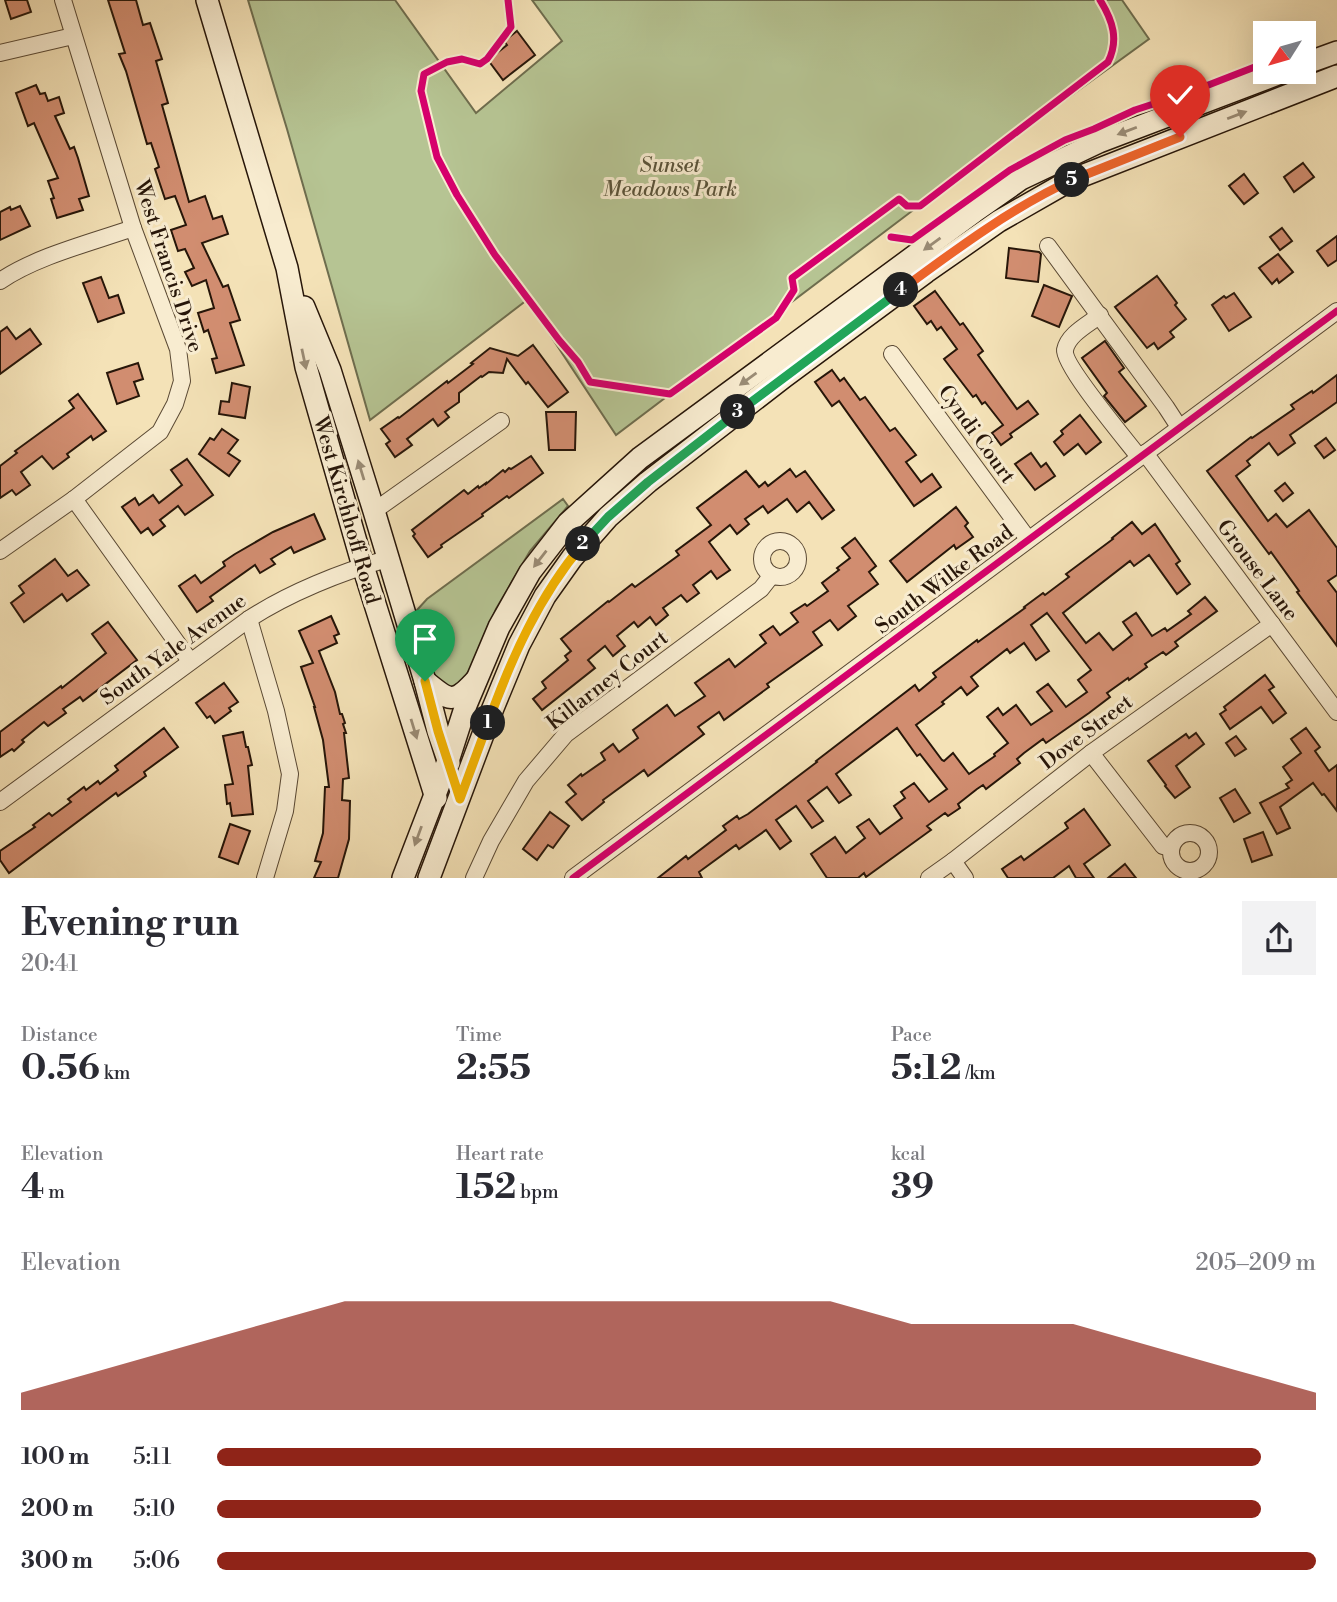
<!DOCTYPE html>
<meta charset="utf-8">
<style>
body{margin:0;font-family:"Libre Bodoni",serif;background:#f2f2f3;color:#2b2b33;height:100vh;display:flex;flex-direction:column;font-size:26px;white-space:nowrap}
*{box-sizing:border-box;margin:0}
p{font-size:23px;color:#7c7c81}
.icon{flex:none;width:38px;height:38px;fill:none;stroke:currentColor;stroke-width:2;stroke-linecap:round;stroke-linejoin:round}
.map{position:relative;height:878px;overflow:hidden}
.drawer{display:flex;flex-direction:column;background:#fff;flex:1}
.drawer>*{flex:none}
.needle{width:46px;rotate:233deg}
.tools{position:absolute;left:1253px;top:21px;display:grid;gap:14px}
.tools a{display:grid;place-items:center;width:63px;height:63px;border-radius:0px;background:#fff;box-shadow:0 7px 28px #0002;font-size:35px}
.pin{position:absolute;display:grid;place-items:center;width:60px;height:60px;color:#fff;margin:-72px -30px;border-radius:50% 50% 50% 0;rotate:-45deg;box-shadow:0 0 7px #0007}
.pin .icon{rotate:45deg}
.km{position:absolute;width:35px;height:35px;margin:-18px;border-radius:50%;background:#222;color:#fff;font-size:19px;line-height:35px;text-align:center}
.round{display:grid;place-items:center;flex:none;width:74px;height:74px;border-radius:0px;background:#f2f2f3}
.head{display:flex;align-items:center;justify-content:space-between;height:119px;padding:0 21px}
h1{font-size:38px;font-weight:800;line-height:52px}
.metrics{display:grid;grid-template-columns:repeat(3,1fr);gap:10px;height:119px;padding:7px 21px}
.metrics div{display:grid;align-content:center}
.metrics b{font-size:35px;font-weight:800}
.metrics small{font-size:19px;font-weight:400}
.metrics p{font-size:19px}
.chart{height:196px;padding:14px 21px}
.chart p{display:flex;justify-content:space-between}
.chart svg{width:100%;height:126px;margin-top:7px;fill:#8f2418;opacity:.7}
ul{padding:0 21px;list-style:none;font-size:23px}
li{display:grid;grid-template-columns:112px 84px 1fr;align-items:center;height:52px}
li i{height:18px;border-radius:9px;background:#8f2418}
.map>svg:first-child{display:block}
.green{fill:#b6c493;stroke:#6e6d4e;stroke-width:2}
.building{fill:#d18d70;stroke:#271609;stroke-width:2;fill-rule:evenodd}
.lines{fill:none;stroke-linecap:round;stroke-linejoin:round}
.street-casing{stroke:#5a4934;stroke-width:18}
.secondary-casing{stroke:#271609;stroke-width:24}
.street{stroke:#f8ecd0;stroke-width:16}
.secondary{stroke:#f8ecd0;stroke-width:21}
.cycleway-casing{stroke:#f8ecd0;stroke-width:11}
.cycleway{stroke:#d6006c;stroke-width:7}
.oneway{fill:#9a8c76}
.split-1-casing{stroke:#fff;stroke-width:14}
.split-2-casing{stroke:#fff;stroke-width:14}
.split-3-casing{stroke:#fff;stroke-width:14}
.split-4-casing{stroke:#fff;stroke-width:14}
.split-5-casing{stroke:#fff;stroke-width:14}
.split-6-casing{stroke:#fff;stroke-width:14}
.split-1{stroke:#f5b400;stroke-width:9}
.split-2{stroke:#f5b400;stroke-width:9}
.split-3{stroke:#22a559;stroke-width:9}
.split-4{stroke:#22a559;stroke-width:9}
.split-5{stroke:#f0652b;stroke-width:9}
.split-6{stroke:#f0652b;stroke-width:9}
.labels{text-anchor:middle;stroke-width:6;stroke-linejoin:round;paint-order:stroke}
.park-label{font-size:21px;font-style:italic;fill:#595339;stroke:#f8ecd0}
.street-label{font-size:21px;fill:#271609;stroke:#f8ecd0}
</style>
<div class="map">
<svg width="1337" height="878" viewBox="0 0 1337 878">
<rect width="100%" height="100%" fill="#f4e2b7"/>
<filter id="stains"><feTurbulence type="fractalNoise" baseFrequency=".00286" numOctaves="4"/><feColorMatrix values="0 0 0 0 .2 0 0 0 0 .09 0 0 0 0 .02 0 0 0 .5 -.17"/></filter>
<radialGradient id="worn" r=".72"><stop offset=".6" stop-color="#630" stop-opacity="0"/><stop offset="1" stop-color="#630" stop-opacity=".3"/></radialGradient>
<g class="green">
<polygon points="248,0 395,0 476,113 562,41 532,0 1122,0 1149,39 912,211 616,435 527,300 370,420 287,129"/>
<polygon points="563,499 568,506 530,551 496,609 470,671 463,682 448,688 433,679 417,610 427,599"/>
</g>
<g class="building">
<polygon points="5,0 27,0 31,12 11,19"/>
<polygon points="108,0 136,0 143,25 150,23 162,59 156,61 168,103 162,105 189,202 205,196 213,219 222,216 228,234 202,243 223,287 228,285 240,320 230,323 244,365 216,373 212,359 217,358 208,330 204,332 198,313 214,308 206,280 192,286 185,272 194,268 185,249 178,251 171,230 186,225 175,196 165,199 155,169 159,167 151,143 147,144 126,71 119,54 125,53"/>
<polygon points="517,31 535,55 503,80 488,60 507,45 504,41"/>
<polygon points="36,85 40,94 45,93 48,101 59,97 64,113 55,116 70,149 74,147 78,158 89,196 79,199 83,210 57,218 51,199 54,198 48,181 58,178 34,123 28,126 16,93"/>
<polygon points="1303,163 1314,177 1294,192 1284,177"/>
<polygon points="1244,174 1258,193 1244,204 1229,186"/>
<polygon points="20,206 30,226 0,240 0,212 10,207 11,210"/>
<polygon points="1282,228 1292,241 1280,250 1270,237"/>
<polygon points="1337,236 1337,260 1328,266 1317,251"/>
<polygon points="1009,248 1039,252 1041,254 1038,282 1006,278"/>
<polygon points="1278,254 1293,272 1279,283 1277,279 1272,284 1259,268"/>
<polygon points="1157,276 1177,303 1175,305 1186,319 1170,332 1174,337 1158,349 1154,343 1147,348 1115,307"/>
<polygon points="101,277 109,298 118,295 124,313 98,322 83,283"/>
<polygon points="1044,285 1072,296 1059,327 1032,316"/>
<polygon points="935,291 960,325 963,323 983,351 978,355 1017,409 1028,401 1038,414 1010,434 1012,437 1001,445 992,433 1003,425 985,402 982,404 976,395 973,397 944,359 957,349 941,327 937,330 931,321 927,324 914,306"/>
<polygon points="1234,293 1251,317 1229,331 1212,305 1224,296 1226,298"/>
<polygon points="7,327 16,339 30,329 41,344 0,374 0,332"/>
<polygon points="1105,341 1124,368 1119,372 1146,406 1125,422 1104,396 1107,393 1082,358"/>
<polygon points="533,345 568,392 548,407 528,382 526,384 507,359 503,373 489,372 482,377 481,376 459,393 459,402 445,412 449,417 438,426 433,419 407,439 412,445 395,457 386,444 390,441 381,429 398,417 399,418 447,381 448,383 473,364 471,363 490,348 518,356"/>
<polygon points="138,363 143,379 134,382 139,396 117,404 107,373"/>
<polygon points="832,370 840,381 844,378 860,400 865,397 890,431 895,428 916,455 906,462 921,482 932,474 941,487 914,506 839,401 832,406 815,382"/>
<polygon points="1337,375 1337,402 1290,435 1295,443 1278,455 1269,443 1247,461 1250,465 1236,476 1268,521 1276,514 1287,527 1309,510 1337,548 1337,575 1328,581 1337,593 1337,646 1297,592 1299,591 1271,552 1269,554 1207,471 1251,437 1252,438 1294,409 1291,405 1312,391 1313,393"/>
<polygon points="232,383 250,387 245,418 219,414 221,401 229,402"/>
<polygon points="78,394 106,431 93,440 91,436 67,454 69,457 53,469 42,456 21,472 30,485 16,495 12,490 0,498 0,466 17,453 15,451 74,408 69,401"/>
<polygon points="546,412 576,412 575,450 549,450"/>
<polygon points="1080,415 1101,442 1086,454 1078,444 1064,455 1054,442 1063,434 1061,431"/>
<polygon points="222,429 238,440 228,453 240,461 229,476 199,454 210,438 214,440"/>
<polygon points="1326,438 1335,450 1324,458 1315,446"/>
<polygon points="1031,453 1041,467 1046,463 1055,476 1035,490 1015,464"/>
<polygon points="531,456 543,473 509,498 507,496 482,514 483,516 441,545 442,547 428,557 413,536 415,534 412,530 464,490 468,494 478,486 479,488 486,483 486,484 503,470 505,472 509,468 511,469"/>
<polygon points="187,459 213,495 185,515 178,506 160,520 165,526 153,535 148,528 141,533 122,507 135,498 139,505 153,495 159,503 182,485 171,470"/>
<polygon points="790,469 796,477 805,471 834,510 822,519 809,502 797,512 787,499 768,513 763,506 745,519 749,524 737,534 730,525 709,542 730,570 717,579 711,571 693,585 699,593 687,602 681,595 663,608 668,615 656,625 650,617 638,627 634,622 617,636 625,646 613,656 605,646 588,660 595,668 542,710 533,699 546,688 542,682 568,660 565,656 571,651 561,639 608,601 609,602 632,584 635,587 679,555 676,551 711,525 697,508 746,471 759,487 765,482 768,486"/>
<polygon points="1285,483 1293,493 1283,501 1275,491"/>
<polygon points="956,507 968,523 965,526 973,537 956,549 954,545 907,582 890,561"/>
<polygon points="314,514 325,539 294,553 291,547 271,559 275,564 260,573 255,565 210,597 213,601 197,612 179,586 195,575 201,583 225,566 223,562 235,554 273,532"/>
<path d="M1132,522l10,12 13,-10 25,37 -4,3 14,20 -13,10 -28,-39 -15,11 -4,-5 -67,52 23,30 13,-10 14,17 19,-15 -9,-13 13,-9 16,23 13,-8 2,3 24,-17 -3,-3 17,-14 12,14 -42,31 3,4 -12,9 -3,-3 -18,12 2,3 -18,13 -1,-2 -21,15 3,4 -21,16 -43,30 -3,-4 -19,14 -7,6 3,4 -34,26 -3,-4 -6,4 -19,15 2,4 -12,8 -3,-3 -18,13 4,4 -65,47 -2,-4 -6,5h-31l-16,-24 24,-17 11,16 19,-15 -8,-11 12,-8 11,15 22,-16 -8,-12 11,-8 -4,-6 13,-9 15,19 18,-13 -27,-35 -3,2 -20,-28 -61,46 15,21 -12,8 -12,-16 -19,14 15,20 -11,7 -16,-22 -20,14 15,21 -11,8 -14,-19 -27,19 -3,-4 -37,27 3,6h-44l28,-22 2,3 38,-29 -3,-4 14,-10 2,3 9,-5 69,-52 -1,-1 99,-76 4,6 17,-14 -3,-4 44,-33 1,2 47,-34 -1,-1 19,-14 2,2 24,-18 -3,-3 47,-35 -1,-1zM1047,613l44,57 -13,10 9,12 -21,15 -18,-23 -11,8 15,19 -21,14 -15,-20 -13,10 -5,-7 -11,9 21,26 -14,11 1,2 -26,18 -16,-21 -9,8 -2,-1 -26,-35 28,-21 -2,-2 19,-15 6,8 11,-9 -7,-9 36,-28 3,4 14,-10 12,17 13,-9 -18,-26z"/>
<polygon points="855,538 876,566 869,572 878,584 848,606 856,616 838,630 830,620 813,632 822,645 767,684 769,687 724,720 719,712 698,727 704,734 648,776 644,770 603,800 604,802 582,820 566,802 576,794 568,785 581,774 582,776 605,760 601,753 613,744 619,752 638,738 633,730 667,705 675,716 705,696 695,683 729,659 735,667 766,643 760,635 773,626 780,635 798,622 791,613 805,604 807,606 828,591 822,583 839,570 837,568 850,558 842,548"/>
<polygon points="55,559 68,576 77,570 89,585 67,601 62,594 24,622 11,603 24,593 19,586"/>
<polygon points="331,616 339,634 334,636 337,643 319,651 335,692 340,714 342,714 345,723 343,724 346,733 344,733 349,778 343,779 342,800 350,801 349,839 338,878 314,878 321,862 315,861 323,833 325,787 329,787 323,740 314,707 315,707 301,667 313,663 299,631"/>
<polygon points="108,622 137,660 83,701 80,697 63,709 66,713 48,726 44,722 22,740 24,742 14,751 12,749 0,757 0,732 61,686 62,688 106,653 92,634"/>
<polygon points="1265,675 1274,687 1269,690 1286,713 1273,723 1261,707 1230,729 1220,714 1226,710 1224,707"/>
<polygon points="224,683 238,702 229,708 231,711 215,723 210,716 207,718 196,703"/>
<polygon points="164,728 178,747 144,772 146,776 118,796 116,793 9,873 0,860 0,851 35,827 33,825 49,813 52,816 71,802 68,799 84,787 86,790 98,781 100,784 118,770 115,766"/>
<polygon points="1306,728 1320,747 1315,751 1329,771 1337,765 1337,811 1324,794 1322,795 1313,783 1280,807 1290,828 1277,834 1260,803 1289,788 1286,784 1292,780 1283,767 1301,753 1291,739"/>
<polygon points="243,732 246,747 248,747 252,765 248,766 253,814 232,816 230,803 227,804 225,785 233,784 223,736"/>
<polygon points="1196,733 1204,744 1176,766 1190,787 1175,798 1165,786 1166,785 1148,761 1186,734 1189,738"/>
<polygon points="1236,736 1246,749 1235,756 1226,743"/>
<polygon points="1235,789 1250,813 1234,822 1220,798"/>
<polygon points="1084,809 1110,845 1084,864 1094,878 1076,878 1069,866 1053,878 1008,878 1002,869 1021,856 1024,860 1068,828 1065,823"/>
<polygon points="550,812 569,826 553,848 548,845 537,860 523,849"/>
<polygon points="230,824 250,831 238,864 219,857"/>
<polygon points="1263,832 1272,855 1252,862 1244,839"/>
<polygon points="1125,864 1136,878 1108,878"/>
</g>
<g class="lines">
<g class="street-casing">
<g id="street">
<polyline points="0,53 73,36"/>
<polyline points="1048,246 1166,407 1179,427"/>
<path d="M0,281c37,-25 90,-38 133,-53"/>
<path d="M1100,315c-11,9 -32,19 -35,35 -2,15 61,90 74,107"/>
<polyline points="892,354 1028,539"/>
<polyline points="1145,453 1337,712"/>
<polyline points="74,499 190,661"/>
<polyline points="374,511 501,421"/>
<circle cx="780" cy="559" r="18"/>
<polyline points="0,551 74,499 160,432 175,404 182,381 178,349 133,228 63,0"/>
<polyline points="249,619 276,711 290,774 285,811 265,878"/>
<polyline points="1091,753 1163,846 1171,848"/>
<path d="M0,802l249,-183c40,-26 92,-47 138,-60"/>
<circle cx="1190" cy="852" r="19"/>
<polyline points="953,861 965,878"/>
<polyline points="474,878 491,841 526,781 566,734 761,589 772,575"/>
<polyline points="573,878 1337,311"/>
<polyline points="929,878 953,861 1091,753 1272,624"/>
</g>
</g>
<g class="secondary-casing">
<g id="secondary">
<polyline points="207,0 287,268 306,367 363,566 436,798"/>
<polyline points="1304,64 1337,52"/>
<polyline points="304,307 330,370 374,511 425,681 438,731 449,763"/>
<path d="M425,681c24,20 28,24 51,-1"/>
<polyline points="403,878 448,761 466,705 499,627 530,572 568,523 640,458 974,212 1021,179 1099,142 1283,72"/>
<polyline points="429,878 493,708 519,645 545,596 572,558 608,517 648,482 784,377 926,272 999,221 1069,181 1337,76"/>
</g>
</g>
<use href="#street" class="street"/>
<use href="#secondary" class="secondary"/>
<g class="cycleway-casing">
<g id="cycleway">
<path d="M508,0l3,27 -24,32 -7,5 -18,-5 -15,3 -23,12 -3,17 16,66 20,38 38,60 64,85 19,22 12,20 80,12 106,-76 18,-28 -2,-12 107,-79 8,7h13l188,-144c11,-22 5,-41 -8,-62"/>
<polyline points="891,237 912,240 1010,170 1065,140 1094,129 1135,110 1193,91 1265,63"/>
<polyline points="573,878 1337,311"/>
</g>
</g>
<use href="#cycleway" class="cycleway"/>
</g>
<defs><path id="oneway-solid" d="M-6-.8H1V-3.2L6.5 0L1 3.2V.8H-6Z" transform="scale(1.75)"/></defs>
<g class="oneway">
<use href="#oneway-solid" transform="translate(1237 115) rotate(-21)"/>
<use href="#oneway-solid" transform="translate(1127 131) rotate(159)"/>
<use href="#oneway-solid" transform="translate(932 244) rotate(144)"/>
<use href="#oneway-solid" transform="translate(304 359) rotate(78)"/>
<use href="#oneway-solid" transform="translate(748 379) rotate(144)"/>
<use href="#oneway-solid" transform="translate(361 470) rotate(-107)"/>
<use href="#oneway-solid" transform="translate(540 559) rotate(128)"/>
<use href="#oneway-solid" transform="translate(414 729) rotate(73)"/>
<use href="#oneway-solid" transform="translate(418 836) rotate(110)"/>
</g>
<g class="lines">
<g class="split-1-casing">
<polyline id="split-1" points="425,681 438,731 460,799 488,723"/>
</g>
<g class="split-2-casing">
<path id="split-2" d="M488,723c23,-64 51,-127 95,-179"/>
</g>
<g class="split-3-casing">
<polyline id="split-3" points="583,544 608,517 648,482 738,412"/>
</g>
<g class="split-4-casing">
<polyline id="split-4" points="738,412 901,290"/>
</g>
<g class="split-5-casing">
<path id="split-5" d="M901,290c54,-40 110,-82 171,-110"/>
</g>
<g class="split-6-casing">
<polyline id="split-6" points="1072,180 1180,137"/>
</g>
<use href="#split-1" class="split-1"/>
<use href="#split-2" class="split-2"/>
<use href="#split-3" class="split-3"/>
<use href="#split-4" class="split-4"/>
<use href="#split-5" class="split-5"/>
<use href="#split-6" class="split-6"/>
</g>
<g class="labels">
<g class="park-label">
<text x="670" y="172">Sunset<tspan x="670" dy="24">Meadows Park</tspan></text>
</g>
<g class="street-label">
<text transform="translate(169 266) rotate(72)" y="7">West Francis Drive</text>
<text transform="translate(977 434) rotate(54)" y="7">Cyndi Court</text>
<text transform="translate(347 510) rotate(74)" y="7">West Kirchhoff Road</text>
<text transform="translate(1258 570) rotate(53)" y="7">Grouse Lane</text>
<text transform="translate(944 579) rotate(-37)" y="7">South Wilke Road</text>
<text transform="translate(173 649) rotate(-36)" y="7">South Yale Avenue</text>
<text transform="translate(607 680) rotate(-38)" y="7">Killarney Court</text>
<text transform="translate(1086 732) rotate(-37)" y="7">Dove Street</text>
</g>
</g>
<rect width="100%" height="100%" filter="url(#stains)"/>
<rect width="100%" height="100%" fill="url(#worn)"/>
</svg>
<div class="tools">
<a><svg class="needle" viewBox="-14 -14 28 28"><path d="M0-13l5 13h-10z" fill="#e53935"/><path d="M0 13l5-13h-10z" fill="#7c7c81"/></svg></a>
</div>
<div class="pin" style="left:425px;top:681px;background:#1e9e55"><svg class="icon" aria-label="arrive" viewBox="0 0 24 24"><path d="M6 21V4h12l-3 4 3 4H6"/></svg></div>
<div class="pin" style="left:1180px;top:137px;background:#d93025"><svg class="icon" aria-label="check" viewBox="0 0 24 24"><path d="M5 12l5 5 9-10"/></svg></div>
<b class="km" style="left:488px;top:723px">1</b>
<b class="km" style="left:583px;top:544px">2</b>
<b class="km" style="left:738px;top:412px">3</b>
<b class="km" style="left:901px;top:290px">4</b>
<b class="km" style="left:1072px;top:180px">5</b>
</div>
<section class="drawer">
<div class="head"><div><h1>Evening run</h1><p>20:41</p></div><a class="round"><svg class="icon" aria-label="share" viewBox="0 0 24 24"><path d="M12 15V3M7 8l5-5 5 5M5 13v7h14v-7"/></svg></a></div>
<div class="metrics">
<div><p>Distance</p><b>0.56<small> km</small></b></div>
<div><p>Time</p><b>2:55</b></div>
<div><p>Pace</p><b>5:12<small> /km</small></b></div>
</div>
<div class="metrics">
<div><p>Elevation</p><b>4<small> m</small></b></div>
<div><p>Heart rate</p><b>152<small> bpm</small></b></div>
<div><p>kcal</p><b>39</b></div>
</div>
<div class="chart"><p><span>Elevation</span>205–209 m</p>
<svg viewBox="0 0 160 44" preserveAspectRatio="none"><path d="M0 44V38L10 30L20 22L30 14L40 6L50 6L60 6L70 6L80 6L90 6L100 6L110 14L120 14L130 14L140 22L150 30L160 38V44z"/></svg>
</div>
<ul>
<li><b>100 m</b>5:11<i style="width:95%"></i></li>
<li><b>200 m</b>5:10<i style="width:95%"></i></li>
<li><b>300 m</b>5:06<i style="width:100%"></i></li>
</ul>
</section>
